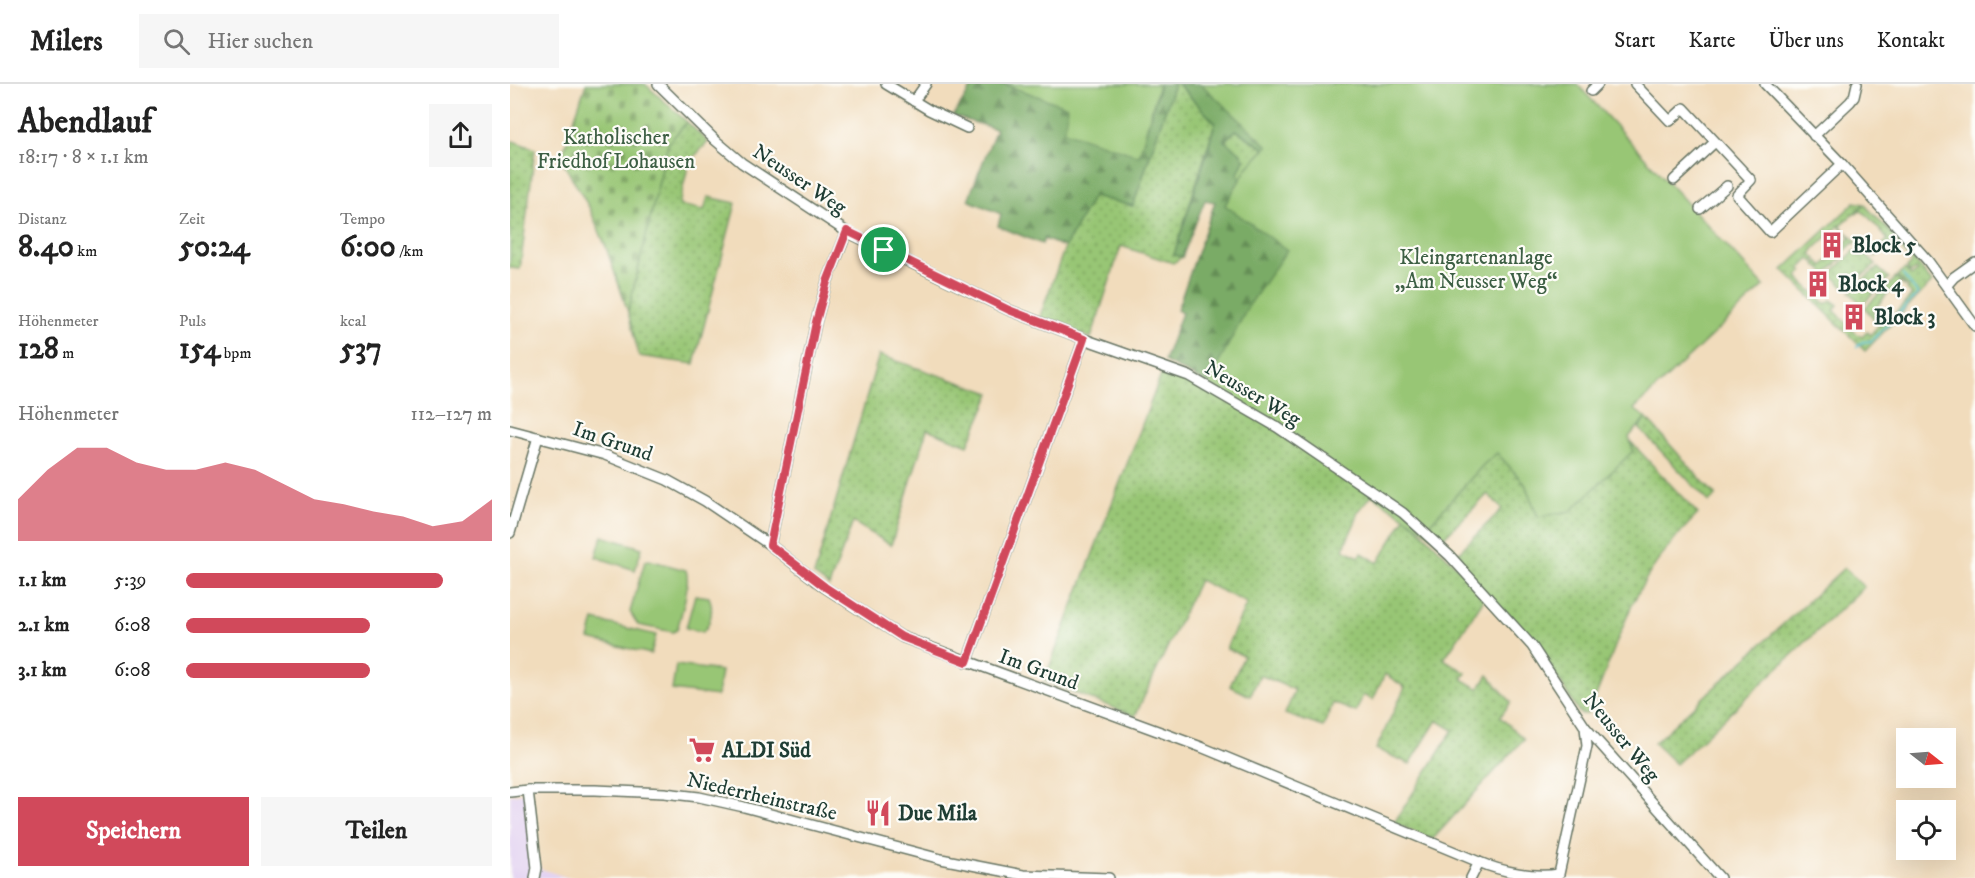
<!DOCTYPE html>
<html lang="de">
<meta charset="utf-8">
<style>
body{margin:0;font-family:"IM FELL DW Pica",serif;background:#f6f6f6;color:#222;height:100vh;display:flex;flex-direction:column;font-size:22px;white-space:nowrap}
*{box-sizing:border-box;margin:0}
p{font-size:20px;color:#767676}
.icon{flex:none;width:33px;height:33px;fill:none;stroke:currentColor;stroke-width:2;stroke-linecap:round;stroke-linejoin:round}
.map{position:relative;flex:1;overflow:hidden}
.panel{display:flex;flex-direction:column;background:#fff;width:510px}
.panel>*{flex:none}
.needle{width:39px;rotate:107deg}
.controls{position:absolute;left:1386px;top:644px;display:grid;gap:12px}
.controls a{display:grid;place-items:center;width:60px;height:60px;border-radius:0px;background:#fff;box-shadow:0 6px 24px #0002;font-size:30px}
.pin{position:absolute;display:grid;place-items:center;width:51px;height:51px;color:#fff;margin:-26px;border:3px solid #fff;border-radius:50%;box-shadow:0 2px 6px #0007}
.round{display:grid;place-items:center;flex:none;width:63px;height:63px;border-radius:0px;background:#f6f6f6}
.summary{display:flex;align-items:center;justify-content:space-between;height:102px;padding:0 18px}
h1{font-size:33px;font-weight:700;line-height:45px}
.metrics{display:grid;grid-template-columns:repeat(3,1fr);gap:9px;height:102px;padding:6px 18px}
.metrics div{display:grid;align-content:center}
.metrics b{font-size:30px;font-weight:700}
.metrics small{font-size:16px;font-weight:400}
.metrics p{font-size:16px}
.chart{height:168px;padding:12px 18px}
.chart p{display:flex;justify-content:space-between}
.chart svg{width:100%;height:108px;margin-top:6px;fill:#d1495b;opacity:.7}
.cta{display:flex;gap:12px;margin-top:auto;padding:12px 18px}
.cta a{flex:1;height:69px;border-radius:0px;background:#d1495b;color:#fff;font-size:24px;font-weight:700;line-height:69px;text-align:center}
.cta a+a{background:#f6f6f6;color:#222}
ul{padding:0 18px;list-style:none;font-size:20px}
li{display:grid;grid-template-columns:96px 72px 1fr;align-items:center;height:45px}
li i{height:15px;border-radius:8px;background:#d1495b}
header{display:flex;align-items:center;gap:36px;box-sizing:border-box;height:84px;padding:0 30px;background:#fff;border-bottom:2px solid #e0e0e0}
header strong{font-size:28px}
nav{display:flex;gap:33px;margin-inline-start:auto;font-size:21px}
.search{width:420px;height:54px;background:#f6f6f6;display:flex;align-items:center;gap:15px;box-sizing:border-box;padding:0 21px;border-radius:0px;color:#767676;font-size:22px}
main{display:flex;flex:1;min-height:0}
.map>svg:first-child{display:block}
.built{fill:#e3d3f2}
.grass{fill:url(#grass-dots);stroke:#5c8254;stroke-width:1.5}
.forest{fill:url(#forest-firs);stroke:#4c744d;stroke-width:1.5}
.cemetery{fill:url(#cemetery-stones);stroke:#5c8254;stroke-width:1.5}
.garden{fill:#98c674;stroke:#5c8254;stroke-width:1.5}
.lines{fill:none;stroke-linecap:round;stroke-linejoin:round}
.stream{stroke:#55c0d0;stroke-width:2}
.minor-casing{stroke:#687564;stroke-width:12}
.minor{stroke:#fff;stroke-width:9}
.route-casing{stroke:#fff;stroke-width:12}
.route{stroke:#d1495b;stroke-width:8}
.labels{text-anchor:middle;stroke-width:4.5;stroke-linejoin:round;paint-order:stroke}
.park-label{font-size:21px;fill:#3d5f44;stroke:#fdfcf7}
.street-label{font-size:21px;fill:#1f3d34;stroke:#fdfcf7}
.poi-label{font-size:21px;font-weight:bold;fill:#1f3d34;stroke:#fdfcf7;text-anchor:start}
</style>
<header>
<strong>Milers</strong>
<div class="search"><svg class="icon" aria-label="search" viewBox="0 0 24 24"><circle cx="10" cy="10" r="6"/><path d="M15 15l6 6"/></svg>Hier suchen</div>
<nav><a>Start</a><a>Karte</a><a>Über uns</a><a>Kontakt</a></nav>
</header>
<main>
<section class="panel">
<div class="summary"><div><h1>Abendlauf</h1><p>18:17 · 8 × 1.1 km</p></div><a class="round"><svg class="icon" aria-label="share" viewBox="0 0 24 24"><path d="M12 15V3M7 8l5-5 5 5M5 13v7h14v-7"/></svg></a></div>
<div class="metrics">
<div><p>Distanz</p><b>8.40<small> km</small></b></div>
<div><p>Zeit</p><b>50:24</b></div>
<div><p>Tempo</p><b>6:00<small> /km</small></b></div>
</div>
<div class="metrics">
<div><p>Höhenmeter</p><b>128<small> m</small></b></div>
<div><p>Puls</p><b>154<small> bpm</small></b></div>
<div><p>kcal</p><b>537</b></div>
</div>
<div class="chart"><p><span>Höhenmeter</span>112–127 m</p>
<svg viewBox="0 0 160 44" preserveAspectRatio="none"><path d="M0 44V27L10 15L20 6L30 6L40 12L50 15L60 15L70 12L80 15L90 21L100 27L110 29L120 32L130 34L140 38L150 36L160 27V44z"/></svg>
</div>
<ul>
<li><b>1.1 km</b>5:39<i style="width:84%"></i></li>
<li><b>2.1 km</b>6:08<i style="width:60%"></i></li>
<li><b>3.1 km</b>6:08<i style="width:60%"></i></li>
</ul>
<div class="cta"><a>Speichern</a><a>Teilen</a></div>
</section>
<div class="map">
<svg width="1465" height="794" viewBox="0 0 1465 794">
<defs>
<pattern id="grass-dots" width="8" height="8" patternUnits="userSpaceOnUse" patternTransform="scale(1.5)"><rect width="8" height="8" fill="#98c674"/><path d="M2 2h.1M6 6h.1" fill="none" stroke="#7ba260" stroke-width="1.8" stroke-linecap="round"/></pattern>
<pattern id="forest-firs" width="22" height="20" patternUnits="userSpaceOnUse" patternTransform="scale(1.5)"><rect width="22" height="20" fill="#7aab66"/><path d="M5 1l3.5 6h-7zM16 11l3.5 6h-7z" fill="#638c55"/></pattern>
<pattern id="cemetery-stones" width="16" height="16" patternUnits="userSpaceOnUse" patternTransform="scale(1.5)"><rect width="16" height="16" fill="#98c674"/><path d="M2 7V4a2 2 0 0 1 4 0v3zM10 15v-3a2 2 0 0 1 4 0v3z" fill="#7ba260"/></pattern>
</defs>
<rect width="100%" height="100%" fill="#fdfcf7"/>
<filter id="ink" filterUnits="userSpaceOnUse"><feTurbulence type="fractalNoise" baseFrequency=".0167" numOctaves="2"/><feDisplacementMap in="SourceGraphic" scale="12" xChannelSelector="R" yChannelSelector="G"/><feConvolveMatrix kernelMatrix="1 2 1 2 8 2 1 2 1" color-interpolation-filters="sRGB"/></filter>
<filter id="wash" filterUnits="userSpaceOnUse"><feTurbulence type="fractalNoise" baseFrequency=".008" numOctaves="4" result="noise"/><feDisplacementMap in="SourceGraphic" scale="24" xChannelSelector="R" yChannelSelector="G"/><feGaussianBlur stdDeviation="1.35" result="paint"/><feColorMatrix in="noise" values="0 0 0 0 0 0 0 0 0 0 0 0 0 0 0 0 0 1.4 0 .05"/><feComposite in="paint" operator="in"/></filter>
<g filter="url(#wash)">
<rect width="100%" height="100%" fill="#f1dcbc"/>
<polygon class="built" points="15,709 24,770 31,785 59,794 0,794 0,711"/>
<g class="grass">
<polygon points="664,0 668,0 705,39 664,171 672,173 663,179 611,162 581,254 529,235 555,163 583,112 623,121"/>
<polygon points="177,38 198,58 179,78 169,121 194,126 198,113 226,119 184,280 129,272 118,228 158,59"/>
<polygon points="726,46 755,65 737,84 730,96 713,58"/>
<polygon points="3,57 25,65 10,185 0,184 0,59"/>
<polygon points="1345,118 1354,120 1331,141 1334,147 1329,142 1305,164 1301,170 1306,175 1304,178 1300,175 1290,185 1293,187 1288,192 1292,198 1316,220 1321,216 1328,221 1324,226 1346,249 1352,253 1357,248 1360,251 1369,241 1367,237 1369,234 1374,239 1379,234 1380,235 1402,211 1397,206 1399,203 1387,192 1395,185 1401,192 1407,187 1405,185 1400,189 1397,184 1402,178 1392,166 1394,163 1422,198 1355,267 1273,186"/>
<polygon points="1355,121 1390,159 1385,163 1381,159 1378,162 1381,167 1378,170 1374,166 1364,174 1375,163 1373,160 1378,156 1357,131 1351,127 1345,130"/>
<polygon points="1337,148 1347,158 1345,160 1343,159 1331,171 1333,173 1316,190 1305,180 1308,177 1313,182 1318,177 1319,178 1337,160 1336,158 1341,154"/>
<polygon points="1344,167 1351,173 1354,170 1366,181 1344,198 1342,197 1334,203 1321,190"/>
<polygon points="1368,184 1379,194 1352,221 1340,208 1347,203 1346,201"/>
<polygon points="1386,193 1396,203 1390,199 1377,210 1363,227 1367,232 1364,235 1355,224 1370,209 1372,210"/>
<polygon points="369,271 481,309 458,361 417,345 381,461 343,438 319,502 304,491"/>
<path d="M653,286c76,27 143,80 210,124l-16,19v5l-14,31 16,8 3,-4 16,10 28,-47 80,80 -42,63 22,14 -4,6 17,10 9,-14 23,27 -11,15 24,22 -92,101 -38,-17 59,-93 -16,-10 -27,44 -34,-15 29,-62 -20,-13 -12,26 -10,-5 -7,17 -23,-9 -10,24 -38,-13 10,-24 -35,-15 -10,21 -20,-10 14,-30 -18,-8 21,-45 -48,-23 -64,136 -91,-35z"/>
<polygon points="1136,334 1206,412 1199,418 1129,344"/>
<path d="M1121,358l67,72c-26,26 -49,55 -65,89 -16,35 -28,72 -43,107l-3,4h-7l-36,-58 -90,-99 48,-48 -14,-15 -49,48 -15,-12 60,-66 13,-11 28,31 13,33 95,-66z"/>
<polygon points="1334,484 1354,503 1166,680 1144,659"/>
</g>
<g class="forest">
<polygon points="464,0 494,0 558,23 629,72 650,0 664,0 623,122 583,112 555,163 534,155 532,160 488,142 491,130 458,116 486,45 443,32"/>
<polygon points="668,0 691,0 758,62 755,65 726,46 714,57 730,68 734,75 728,90 730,96 715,121 778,166 738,223 698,300 654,277 672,229 667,226 705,118 695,116 672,173 664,171 696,71 705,39"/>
</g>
<polygon class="cemetery" points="76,0 135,0 177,38 158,59 118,228 96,163 79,123 51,75"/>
<g class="garden">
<polygon points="494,0 649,0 629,72 554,47 558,23"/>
<polygon points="691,0 1067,0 1254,202 1124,325 1136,334 1119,353 1123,367 1061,427 1028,433 1015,400 987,369 974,380 914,446 698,300 738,223 777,166 715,121 737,84 758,62"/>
<polygon points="92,452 132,464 125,486 86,473"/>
<path d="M139,476l37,10c5,14 -5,45 -9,60l-4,2 -35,-7 -8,-13 15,-51z"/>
<path d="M185,511l14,2c5,11 2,27 -6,35l-17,-4z"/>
<polygon points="84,536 146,551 141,570 79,555"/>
<polygon points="166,581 211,587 207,612 162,606"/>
</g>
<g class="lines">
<polyline class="stream" points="1347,263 1352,258 1361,257 1408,210 1392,190"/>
</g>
</g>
<g filter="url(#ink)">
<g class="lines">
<g class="minor-casing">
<g id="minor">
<polyline points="148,0 205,56 232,79 337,148 499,226 574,255 679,292 767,343 893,429 940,472 1022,562 1075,643 1210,794"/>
<polyline points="376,0 419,26 457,44"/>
<polyline points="1125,0 1160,37 1174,24 1241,96 1227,111 1260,148 1332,80"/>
<polyline points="1255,0 1332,80 1418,177 1465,242"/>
<polyline points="1081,7 1088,0"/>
<polyline points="404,17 416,0"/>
<polyline points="1304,52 1340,18 1344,13 1347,0"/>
<polyline points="1164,96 1205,58"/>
<polyline points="1190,125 1217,102"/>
<polyline points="1437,201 1444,193 1465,178"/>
<polyline points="0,346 95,371 157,396 195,417 260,461 314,503 392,553 691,663 969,778"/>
<polyline points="0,449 28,353"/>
<polyline points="260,461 306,238 317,198 337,148"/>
<polyline points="457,578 574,255"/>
<polyline points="18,706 27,784 25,794"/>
<polyline points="0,708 18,706 85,706 154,709 189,713 234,723 431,775 513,791 599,794"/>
<path d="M961,794l8,-16c23,10 56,16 80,12l28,-128 -2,-19"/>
</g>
</g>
<use href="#minor" class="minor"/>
</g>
</g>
<g class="lines" filter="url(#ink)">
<g class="route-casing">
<polygon id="route" points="337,147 499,226 574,255 457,578 392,553 315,503 260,461 306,238 317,198"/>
</g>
<use href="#route" class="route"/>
</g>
<defs>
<g id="building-bare" transform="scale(2.07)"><path d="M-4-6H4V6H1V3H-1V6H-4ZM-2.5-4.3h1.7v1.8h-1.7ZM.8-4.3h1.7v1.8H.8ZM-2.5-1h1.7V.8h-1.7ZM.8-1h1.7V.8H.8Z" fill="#d1495b" stroke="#fdfcf7" stroke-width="2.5" paint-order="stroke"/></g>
<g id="supermarket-bare" transform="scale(2.07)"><path d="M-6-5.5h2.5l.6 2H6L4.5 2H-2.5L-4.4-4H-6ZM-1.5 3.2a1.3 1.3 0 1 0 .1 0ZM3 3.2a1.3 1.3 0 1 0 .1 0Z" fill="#d1495b" stroke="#fdfcf7" stroke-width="2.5" paint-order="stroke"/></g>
<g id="restaurant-bare" transform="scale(2.07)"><path d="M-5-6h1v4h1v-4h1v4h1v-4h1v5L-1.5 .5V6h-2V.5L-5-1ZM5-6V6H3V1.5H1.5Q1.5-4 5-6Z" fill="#d1495b" stroke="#fdfcf7" stroke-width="2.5" paint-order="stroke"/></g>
</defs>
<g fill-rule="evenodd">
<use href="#building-bare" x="1322" y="161"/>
<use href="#building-bare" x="1308" y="200"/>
<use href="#building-bare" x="1344" y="233"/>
<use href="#supermarket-bare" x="192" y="666"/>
<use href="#restaurant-bare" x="368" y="729"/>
</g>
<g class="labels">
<g class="park-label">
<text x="106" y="60">Katholischer<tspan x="106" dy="24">Friedhof Lohausen</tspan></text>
<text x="966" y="180">Kleingartenanlage<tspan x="966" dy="24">„Am Neusser Weg“</tspan></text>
</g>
<g class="street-label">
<text transform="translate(290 95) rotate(34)" y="7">Neusser Weg</text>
<text transform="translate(743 309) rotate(31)" y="7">Neusser Weg</text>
<text transform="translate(103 357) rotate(19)" y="7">Im Grund</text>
<text transform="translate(529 585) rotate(20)" y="7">Im Grund</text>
<text transform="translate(1112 653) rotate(51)" y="7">Neusser Weg</text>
<text transform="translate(252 712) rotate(13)" y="7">Niederrheinstraße</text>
</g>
<g class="poi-label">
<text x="1342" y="168">Block 5</text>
<text x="1328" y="207">Block 4</text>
<text x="1364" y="240">Block 3</text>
<text x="212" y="673">ALDI Süd</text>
<text x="388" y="736">Due Mila</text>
</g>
</g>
</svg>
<div class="controls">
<a><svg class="needle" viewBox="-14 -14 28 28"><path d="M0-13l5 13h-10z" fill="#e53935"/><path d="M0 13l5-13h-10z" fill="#767676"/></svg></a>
<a><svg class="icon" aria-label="locate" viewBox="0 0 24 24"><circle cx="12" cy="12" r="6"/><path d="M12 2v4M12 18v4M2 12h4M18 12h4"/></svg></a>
</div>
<div class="pin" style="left:374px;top:166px;background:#1e9e55"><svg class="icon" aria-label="arrive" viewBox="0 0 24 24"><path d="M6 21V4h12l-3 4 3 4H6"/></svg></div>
</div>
</main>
